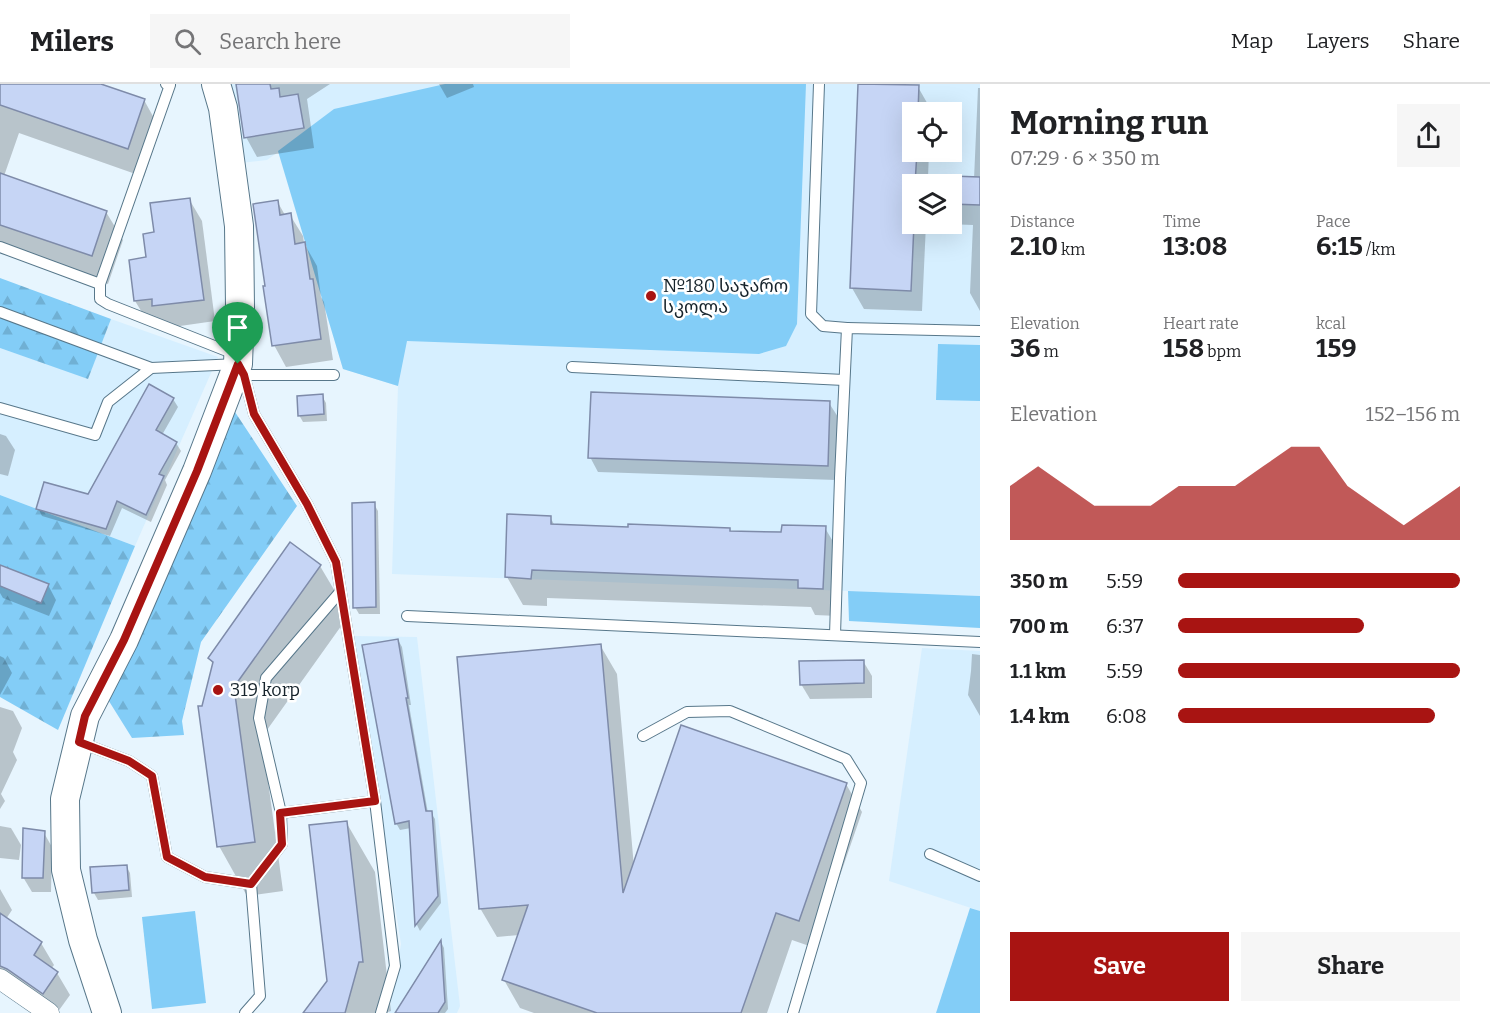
<!DOCTYPE html>
<meta charset="utf-8">
<style>
body{margin:0;font-family:Bitter,"Noto Sans Georgian",serif;background:#f6f6f6;color:#202124;height:100vh;display:flex;flex-direction:column;font-size:22px;white-space:nowrap}
*{box-sizing:border-box;margin:0}
p{font-size:20px;color:#757577}
.icon{flex:none;width:33px;height:33px;fill:none;stroke:currentColor;stroke-width:2;stroke-linecap:round;stroke-linejoin:round}
.map{position:relative;flex:1;overflow:hidden}
.details{display:flex;flex-direction:column;background:#fff;width:510px}
.details>*{flex:none}
.tools{position:absolute;left:902px;top:18px;display:grid;gap:12px}
.tools a{display:grid;place-items:center;width:60px;height:60px;border-radius:0px;background:#fff;box-shadow:0 6px 24px #0002;font-size:30px}
.pin{position:absolute;display:grid;place-items:center;width:51px;height:51px;color:#fff;margin:-62px -26px;border-radius:50% 50% 50% 0;rotate:-45deg;box-shadow:0 0 6px #0007}
.pin .icon{rotate:45deg}
.round{display:grid;place-items:center;flex:none;width:63px;height:63px;border-radius:0px;background:#f6f6f6}
.headline{display:flex;align-items:center;justify-content:space-between;height:102px;padding:0 30px}
h1{font-size:33px;font-weight:700;line-height:45px}
.metrics{display:grid;grid-template-columns:repeat(3,1fr);gap:9px;height:102px;padding:6px 30px}
.metrics div{display:grid;align-content:center}
.metrics b{font-size:26px;font-weight:700}
.metrics small{font-size:16px;font-weight:400}
.metrics p{font-size:16px}
.chart{height:168px;padding:12px 30px}
.chart p{display:flex;justify-content:space-between}
.chart svg{width:100%;height:108px;margin-top:6px;fill:#a81412;opacity:.7}
.action{display:flex;gap:12px;margin-top:auto;padding:12px 30px}
.action a{flex:1;height:69px;border-radius:0px;background:#a81412;color:#fff;font-size:24px;font-weight:700;line-height:69px;text-align:center}
.action a+a{background:#f6f6f6;color:#202124}
ul{padding:0 30px;list-style:none;font-size:20px}
li{display:grid;grid-template-columns:96px 72px 1fr;align-items:center;height:45px}
li i{height:15px;border-radius:8px;background:#a81412}
header{display:flex;align-items:center;gap:36px;box-sizing:border-box;height:84px;padding:0 30px;background:#fff;border-bottom:2px solid #e0e0e0}
header strong{font-size:28px}
nav{display:flex;gap:33px;margin-inline-start:auto;font-size:21px}
.search{width:420px;height:54px;background:#f6f6f6;display:flex;align-items:center;gap:15px;box-sizing:border-box;padding:0 21px;border-radius:0px;color:#757577;font-size:22px}
main{display:flex;flex:1;min-height:0}
.map>svg:first-child{display:block}
.built{fill:#d6efff;fill-rule:evenodd}
.green{fill:#83cdf7}
.forest{fill:url(#forest-firs)}
.shadow{fill:#0003}
.building{fill:#c6d5f5;stroke:#7e8ba9;stroke-width:1.5}
.lines{fill:none;stroke-linecap:round;stroke-linejoin:round}
.lane-casing{stroke:#57778a;stroke-width:12}
.street-casing{stroke:#57778a;stroke-width:21}
.secondary-casing{stroke:#57778a;stroke-width:30}
.lane{stroke:#fff;stroke-width:10}
.street{stroke:#fff;stroke-width:20}
.secondary{stroke:#fff;stroke-width:28}
.route-casing{stroke:#fff;stroke-width:12}
.route{stroke:#a81412;stroke-width:8}
.poi-dot{fill:#a81412;stroke:#fff;stroke-width:2}
.labels{text-anchor:middle;stroke-width:5;stroke-linejoin:round;paint-order:stroke}
.poi-label{font-size:18px;fill:#16232b;stroke:#fff;text-anchor:start}
</style>
<header>
<strong>Milers</strong>
<div class="search"><svg class="icon" aria-label="search" viewBox="0 0 24 24"><circle cx="10" cy="10" r="6"/><path d="M15 15l6 6"/></svg>Search here</div>
<nav><a>Map</a><a>Layers</a><a>Share</a></nav>
</header>
<main>
<div class="map">
<svg width="980" height="929" viewBox="0 0 980 929">
<defs>
<pattern id="forest-firs" width="22" height="20" patternUnits="userSpaceOnUse" patternTransform="scale(1.5)"><rect width="22" height="20" fill="#83cdf7"/><path d="M5 1l3.5 6h-7zM16 11l3.5 6h-7z" fill="#70b0d4"/></pattern>
</defs>
<rect width="100%" height="100%" fill="#e7f5fe"/>
<g class="built">
<path d="M227,0h753v512l-588,-22 6,-188 -55,-17 -65,-217 -11,8 -27,3zM912,28h39v40h-39zM912,100h39v40h-39z"/>
<polygon points="111,235 218,273 135,462 0,411 0,264 88,294"/>
<polygon points="353,552 417,553 460,922 457,929 389,929 401,860"/>
<polygon points="922,564 980,567 980,827 889,797"/>
</g>
<g class="green">
<polygon points="445,0 806,0 797,240 786,262 759,270 407,257 398,302 343,285 278,67 334,25"/>
<polygon points="938,260 980,261 980,317 936,316"/>
<polygon points="848,507 980,512 980,544 849,537"/>
<polygon points="970,824 980,827 980,929 936,929"/>
<polygon points="195,827 206,919 152,925 142,833"/>
</g>
<g class="forest">
<polygon points="0,194 111,235 88,295 0,264"/>
<polygon points="235,328 297,422 201,558 182,637 184,651 132,654 107,614"/>
<polygon points="0,411 135,462 58,646 0,613"/>
</g>
<g class="shadow">
<polygon points="0,0 96,0 144,16 160,45 144,93 19,49 4,92 106,128 123,156 108,200 0,163"/>
<polygon points="237,0 330,0 307,15 314,64 257,73 246,53"/>
<polygon points="439,0 473,0 474,3 447,14"/>
<polygon points="918,3 930,24 930,28 912,28 912,68 929,68 928,93 974,95 978,4 980,4 980,227 970,209 973,141 946,140 951,140 951,100 912,100 912,140 926,140 922,227 864,225 852,204"/>
<polygon points="189,115 202,137 215,237 166,244 148,238 135,217 156,149"/>
<polygon points="277,117 285,131 290,131 303,152 304,159 317,182 321,213 324,218 333,276 286,283 274,261"/>
<polygon points="322,312 326,319 327,337 303,338 299,331"/>
<polygon points="173,315 178,323 162,351 176,359 181,367 165,396 167,401 151,438 122,424 110,452 42,432 38,424 88,412"/>
<polygon points="829,319 838,333 836,396 598,388 590,373"/>
<polygon points="0,350 6,352 15,366 8,392 0,390"/>
<polygon points="374,420 378,427 380,530 359,530 355,523"/>
<polygon points="550,433 555,442 783,450 825,444 841,471 838,532 815,531 811,523 547,514 547,522 523,521 507,493"/>
<polygon points="320,482 349,531 262,653 283,807 247,812 219,762 203,623 214,582 209,574"/>
<polygon points="0,485 48,501 56,516 49,532 3,514 0,509"/>
<polygon points="398,556 402,563 411,621 409,621 428,729 431,729 435,735 441,819 420,847 417,841 411,744 400,746 396,739"/>
<polygon points="600,561 617,590 634,783 846,700 862,728 815,864 792,856 767,929 534,929 520,924 504,896 519,851 497,853 480,824"/>
<polygon points="972,570 980,571 980,632 968,611 971,587"/>
<polygon points="0,572 4,574 12,589 0,611"/>
<polygon points="863,577 872,592 872,614 810,615 801,600"/>
<polygon points="0,623 13,627 22,644 13,668 17,676 1,710 5,717 0,725"/>
<polygon points="346,738 375,788 391,927 388,928 387,929 304,929 328,897"/>
<polygon points="0,742 11,744 21,761 19,776 0,774"/>
<polygon points="44,749 52,763 51,808 32,808 23,793"/>
<polygon points="126,782 130,789 132,813 98,816 94,809"/>
<polygon points="0,805 12,826 6,835 41,859 54,881 51,885 57,889 70,911 57,929 0,894"/>
<polygon points="441,858 444,864 448,925 445,929 397,929"/>
</g>
<g class="building">
<polygon points="0,0 101,0 145,15 128,65 0,21"/>
<polygon points="236,0 270,0 271,5 279,4 280,13 298,10 304,44 244,54"/>
<polygon points="858,0 919,1 918,28 912,28 912,68 917,68 915,100 912,100 912,140 914,140 911,207 850,204"/>
<polygon points="0,89 107,127 92,172 0,141"/>
<polygon points="951,92 980,93 980,121 951,120"/>
<polygon points="190,114 204,216 152,222 152,215 134,217 129,176 146,173 143,150 154,148 150,119"/>
<polygon points="278,116 280,131 291,129 295,160 305,158 310,195 313,195 321,255 272,262 263,202 265,202 253,120"/>
<polygon points="149,300 174,314 156,346 177,358 159,390 164,392 146,431 117,417 106,445 36,425 44,398 88,410"/>
<polygon points="591,308 830,317 828,382 588,374"/>
<polygon points="323,310 324,330 298,332 297,312"/>
<polygon points="375,418 376,523 353,524 352,419"/>
<polygon points="507,430 551,432 551,440 628,443 628,440 730,444 730,447 781,448 782,441 826,442 823,505 798,504 798,496 532,486 531,495 505,493"/>
<polygon points="290,458 321,481 234,603 255,758 217,763 198,622 202,622 213,578 208,574"/>
<polygon points="0,481 49,500 41,519 0,502"/>
<polygon points="398,555 408,614 406,614 426,727 432,727 438,812 415,842 409,737 395,740 362,561"/>
<polygon points="601,560 623,809 681,641 847,699 799,837 776,829 741,929 597,929 502,896 528,821 479,825 457,573"/>
<polygon points="864,576 864,599 800,601 799,577"/>
<polygon points="347,737 363,878 359,878 345,929 303,929 327,897 309,741"/>
<polygon points="23,744 45,747 43,794 22,794"/>
<polygon points="127,781 129,806 92,809 90,783"/>
<polygon points="0,829 42,858 34,871 58,888 43,910 7,885 0,882"/>
<polygon points="441,856 445,918 438,929 395,929"/>
</g>
<g class="lines">
<g class="lane-casing">
<g id="lane">
<polyline points="166,0 170,1 100,200 100,215 108,220 237,271"/>
<polyline points="819,0 811,230 823,242 847,244"/>
<polyline points="0,163 100,200"/>
<polyline points="0,228 151,284"/>
<polyline points="572,283 844,296"/>
<polyline points="244,291 334,291"/>
<polyline points="0,324 95,351 108,318 151,284 238,280 244,291 254,330 307,420 336,478 375,717 395,882 381,929"/>
<polyline points="407,532 980,558"/>
<polyline points="835,551 840,394 847,244 980,247"/>
<polyline points="643,652 687,628 730,627 846,675 861,699 793,929"/>
<polyline points="79,658 129,677 152,692 167,773 205,793 251,800 260,912 245,929"/>
<polyline points="281,729 375,717"/>
<polyline points="930,770 980,792"/>
<polyline points="251,800 282,760 281,729 259,634 266,594 340,508"/>
</g>
</g>
<g class="street-casing">
<polyline id="street" points="0,895 49,929"/>
</g>
<g class="secondary-casing">
<polyline id="secondary" points="107,929 83,856 66,786 65,715 85,632 124,556 197,387 238,280 240,223 239,142 223,24 216,0"/>
</g>
<use href="#lane" class="lane"/>
<use href="#street" class="street"/>
<use href="#secondary" class="secondary"/>
</g>
<g class="lines">
<g class="route-casing">
<polygon id="route" points="238,280 244,291 254,330 307,420 336,478 375,717 280,729 282,760 251,800 205,793 167,773 152,692 129,677 79,658 85,632 124,556 197,387"/>
</g>
<use href="#route" class="route"/>
</g>
<g class="poi-dot">
<circle cx="651" cy="212" r="6"/>
<circle cx="218" cy="606" r="6"/>
</g>
<g class="labels">
<g class="poi-label">
<text x="663" y="208">№180 საჯარო<tspan x="663" dy="21">სკოლა</tspan></text>
<text x="230" y="612">319 korp</text>
</g>
</g>
</svg>
<div class="tools">
<a><svg class="icon" aria-label="locate" viewBox="0 0 24 24"><circle cx="12" cy="12" r="6"/><path d="M12 2v4M12 18v4M2 12h4M18 12h4"/></svg></a>
<a><svg class="icon" aria-label="layers" viewBox="0 0 24 24"><path d="M12 4l9 5-9 5-9-5zM3 14l9 5 9-5"/></svg></a>
</div>
<div class="pin" style="left:238px;top:280px;background:#1e9e55"><svg class="icon" aria-label="arrive" viewBox="0 0 24 24"><path d="M6 21V4h12l-3 4 3 4H6"/></svg></div>
</div>
<section class="details">
<div class="headline"><div><h1>Morning run</h1><p>07:29 · 6 × 350 m</p></div><a class="round"><svg class="icon" aria-label="share" viewBox="0 0 24 24"><path d="M12 15V3M7 8l5-5 5 5M5 13v7h14v-7"/></svg></a></div>
<div class="metrics">
<div><p>Distance</p><b>2.10<small> km</small></b></div>
<div><p>Time</p><b>13:08</b></div>
<div><p>Pace</p><b>6:15<small> /km</small></b></div>
</div>
<div class="metrics">
<div><p>Elevation</p><b>36<small> m</small></b></div>
<div><p>Heart rate</p><b>158<small> bpm</small></b></div>
<div><p>kcal</p><b>159</b></div>
</div>
<div class="chart"><p><span>Elevation</span>152–156 m</p>
<svg viewBox="0 0 160 44" preserveAspectRatio="none"><path d="M0 44V22L10 14L20 22L30 30L40 30L50 30L60 22L70 22L80 22L90 14L100 6L110 6L120 22L130 30L140 38L150 30L160 22V44z"/></svg>
</div>
<ul>
<li><b>350 m</b>5:59<i style="width:100%"></i></li>
<li><b>700 m</b>6:37<i style="width:66%"></i></li>
<li><b>1.1 km</b>5:59<i style="width:100%"></i></li>
<li><b>1.4 km</b>6:08<i style="width:91%"></i></li>
</ul>
<div class="action"><a>Save</a><a>Share</a></div>
</section>
</main>
